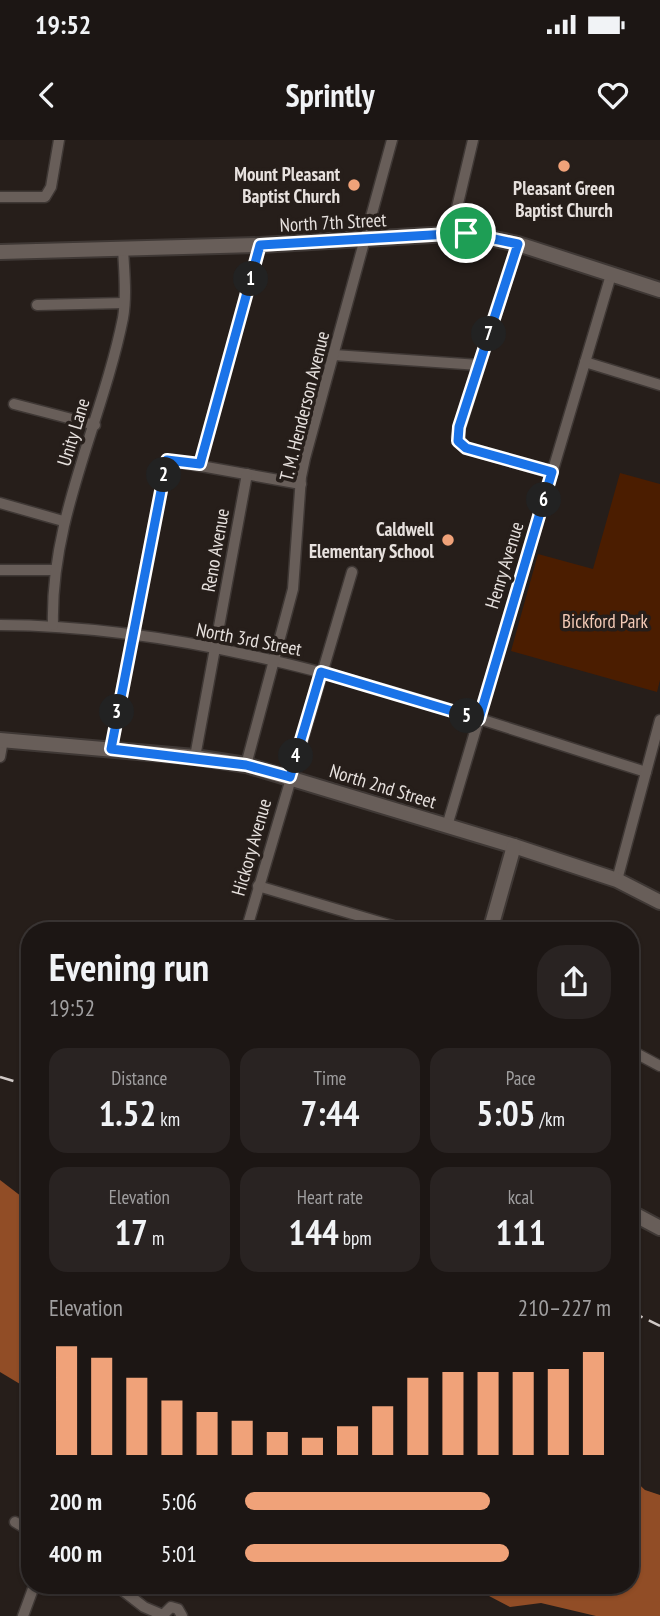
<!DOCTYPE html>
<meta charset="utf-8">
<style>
body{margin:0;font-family:"PT Sans Narrow",sans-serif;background:#292322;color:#f1f3f6;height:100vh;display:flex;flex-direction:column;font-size:26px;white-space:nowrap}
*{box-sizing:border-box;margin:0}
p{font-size:23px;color:#a09fa0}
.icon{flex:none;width:38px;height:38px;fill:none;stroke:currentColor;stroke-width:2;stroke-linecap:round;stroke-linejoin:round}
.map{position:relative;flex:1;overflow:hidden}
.panel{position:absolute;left:21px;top:782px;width:618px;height:672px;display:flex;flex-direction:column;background:#1c1614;border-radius:28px;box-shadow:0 2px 5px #0004,0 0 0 2px #3a3534}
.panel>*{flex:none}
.pin{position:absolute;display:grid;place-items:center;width:60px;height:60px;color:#fff;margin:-30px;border:4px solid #fff;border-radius:50%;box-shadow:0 2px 7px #0007}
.km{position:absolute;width:35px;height:35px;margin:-18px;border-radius:50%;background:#222;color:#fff;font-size:19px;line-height:35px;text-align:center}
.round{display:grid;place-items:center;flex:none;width:74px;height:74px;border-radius:28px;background:#292322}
.head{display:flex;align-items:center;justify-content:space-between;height:119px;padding:0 28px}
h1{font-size:38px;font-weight:700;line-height:52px}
.metrics{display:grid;grid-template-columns:repeat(3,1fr);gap:10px;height:119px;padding:7px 28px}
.metrics div{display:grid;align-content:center;border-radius:18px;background:#292322;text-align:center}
.metrics b{font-size:35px;font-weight:700}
.metrics small{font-size:19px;font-weight:400}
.metrics p{font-size:19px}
.chart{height:196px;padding:14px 28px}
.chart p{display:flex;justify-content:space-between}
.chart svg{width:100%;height:126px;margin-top:7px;stroke:#f0a279;stroke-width:6}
ul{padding:0 28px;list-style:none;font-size:23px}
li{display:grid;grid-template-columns:112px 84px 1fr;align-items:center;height:52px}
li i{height:18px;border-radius:9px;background:#f0a279}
.status{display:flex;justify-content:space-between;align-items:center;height:49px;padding:0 35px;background:#1c1614;direction:ltr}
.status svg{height:19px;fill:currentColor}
header{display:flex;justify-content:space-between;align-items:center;height:91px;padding:0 28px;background:#1c1614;font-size:32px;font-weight:700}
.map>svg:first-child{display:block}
.green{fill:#4b1d00}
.water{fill:#914d26}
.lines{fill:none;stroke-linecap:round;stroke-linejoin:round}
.street-casing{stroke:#3f3835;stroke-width:13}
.secondary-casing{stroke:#3f3835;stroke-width:18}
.street{stroke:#685e59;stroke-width:10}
.secondary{stroke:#685e59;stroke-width:14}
.rail{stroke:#d0c9c6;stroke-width:2.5;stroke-dasharray:14 7;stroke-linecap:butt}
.route-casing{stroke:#fff;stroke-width:14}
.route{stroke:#1a73e8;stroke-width:9}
.poi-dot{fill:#f0a279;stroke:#261e1a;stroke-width:2.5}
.labels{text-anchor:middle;stroke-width:7;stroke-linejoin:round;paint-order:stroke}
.poi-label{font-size:19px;font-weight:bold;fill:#e7e1de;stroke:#261e1a;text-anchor:end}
.street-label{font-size:19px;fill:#e7e1de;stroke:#261e1a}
.park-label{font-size:19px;fill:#f3cab6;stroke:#261e1a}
</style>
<div class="status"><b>19:52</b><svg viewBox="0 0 49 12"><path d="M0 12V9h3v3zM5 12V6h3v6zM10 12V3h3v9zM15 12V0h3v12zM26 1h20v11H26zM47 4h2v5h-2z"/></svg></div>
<header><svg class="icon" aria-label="back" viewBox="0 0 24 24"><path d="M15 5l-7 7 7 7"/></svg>Sprintly<svg class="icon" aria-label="heart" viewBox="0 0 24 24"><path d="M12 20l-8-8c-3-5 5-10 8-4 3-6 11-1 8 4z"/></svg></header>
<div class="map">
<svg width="660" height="1476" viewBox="0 0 660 1476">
<rect width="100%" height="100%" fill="#261e1a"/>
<polygon class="green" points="620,333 660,344 660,540 657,552 511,511 538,414 593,429"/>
<g class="water">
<polygon points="0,1040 30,1063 30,1250 0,1232"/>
<polygon points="630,1336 645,1350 660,1355 660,1476 596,1476 541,1463 510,1467 470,1446 630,1446"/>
</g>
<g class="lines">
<g class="street-casing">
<g id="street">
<polyline points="0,57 45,57 51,47 59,0"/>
<polyline points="451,93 473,0"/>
<polyline points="518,104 457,297 466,308 552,333"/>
<polyline points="37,165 124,163"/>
<polyline points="334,215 479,225"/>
<polyline points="585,222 660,245"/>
<polyline points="14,264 95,285"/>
<polyline points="200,324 260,105"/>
<polyline points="0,363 63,381"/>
<polyline points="0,430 54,430"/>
<path d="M0,485c223,1 435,81 646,147"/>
<path d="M53,485c-3,-107 49,-203 70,-307 4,-23 1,-47 0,-70"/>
<polyline points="111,609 167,320 301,344"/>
<polyline points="0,617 3,600"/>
<polyline points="195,617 247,334"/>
<polyline points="246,625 293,449 301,337 305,318 392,0"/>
<polyline points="447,686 611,135"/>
<polyline points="617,740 660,580"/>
<polyline points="258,746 410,791"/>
<polyline points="246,791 352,432"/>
<polyline points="630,910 660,926"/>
<polyline points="15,1382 30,1391"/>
<polyline points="117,1446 144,1467 163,1475"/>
<polyline points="23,1476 34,1446"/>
<polyline points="162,1476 171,1467 178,1469 182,1476"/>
</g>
</g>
<g class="secondary-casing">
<g id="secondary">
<polyline points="0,112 260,105 466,93 518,104 660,150"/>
<polyline points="0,600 195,617 246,625 514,706 617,740 660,762"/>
<polyline points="490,791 514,706"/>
<polyline points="630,1072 660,1088"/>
</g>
</g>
<use href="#street" class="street"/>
<use href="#secondary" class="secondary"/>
<g class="rail">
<polyline points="0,937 30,946"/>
<polyline points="630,1171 660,1186"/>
</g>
</g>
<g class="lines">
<g class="route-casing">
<polygon id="route" points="466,93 518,104 459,287 458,301 466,308 552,332 479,579 321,532 290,637 246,625 111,609 167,320 200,324 260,105"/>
</g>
<use href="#route" class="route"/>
</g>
<g class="poi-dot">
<circle cx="564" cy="26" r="7"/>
<circle cx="354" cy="45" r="7"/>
<circle cx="448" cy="400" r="7"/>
</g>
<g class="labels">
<g class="poi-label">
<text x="340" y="41">Mount Pleasant<tspan x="340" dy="22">Baptist Church</tspan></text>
<text x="564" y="55" text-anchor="middle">Pleasant Green<tspan x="564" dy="22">Baptist Church</tspan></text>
<text x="434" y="396">Caldwell<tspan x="434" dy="22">Elementary School</tspan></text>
</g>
<g class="street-label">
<text transform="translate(333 82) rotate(-3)" y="7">North 7th Street</text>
<text transform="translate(304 266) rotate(-76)" y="7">T. M. Henderson Avenue</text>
<text transform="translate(73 292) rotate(-73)" y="7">Unity Lane</text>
<text transform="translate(215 410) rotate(-80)" y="7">Reno Avenue</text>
<text transform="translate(504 425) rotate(-73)" y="7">Henry Avenue</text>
<text transform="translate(249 499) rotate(11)" y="7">North 3rd Street</text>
<text transform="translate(383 646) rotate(17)" y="7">North 2nd Street</text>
<text transform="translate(251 707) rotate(-74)" y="7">Hickory Avenue</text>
</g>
<g class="park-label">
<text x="605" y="488">Bickford Park</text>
</g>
</g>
</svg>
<div class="pin" style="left:466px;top:93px;background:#1e9e55"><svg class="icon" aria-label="arrive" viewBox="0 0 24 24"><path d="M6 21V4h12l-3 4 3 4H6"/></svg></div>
<b class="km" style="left:251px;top:139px">1</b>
<b class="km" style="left:164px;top:335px">2</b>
<b class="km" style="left:117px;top:572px">3</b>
<b class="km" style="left:296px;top:616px">4</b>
<b class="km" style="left:467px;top:576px">5</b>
<b class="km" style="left:544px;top:360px">6</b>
<b class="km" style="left:489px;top:194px">7</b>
<section class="panel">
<div class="head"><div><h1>Evening run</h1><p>19:52</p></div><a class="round"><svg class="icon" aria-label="share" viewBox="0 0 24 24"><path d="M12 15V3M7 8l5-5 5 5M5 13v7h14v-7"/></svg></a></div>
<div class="metrics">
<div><p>Distance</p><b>1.52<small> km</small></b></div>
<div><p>Time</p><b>7:44</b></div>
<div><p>Pace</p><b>5:05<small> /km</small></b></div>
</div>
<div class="metrics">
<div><p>Elevation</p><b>17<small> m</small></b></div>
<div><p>Heart rate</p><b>144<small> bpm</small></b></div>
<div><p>kcal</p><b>111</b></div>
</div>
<div class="chart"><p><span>Elevation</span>210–227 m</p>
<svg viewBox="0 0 160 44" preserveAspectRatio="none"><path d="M5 44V6M15 44V10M25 44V17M35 44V25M45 44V29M55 44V32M65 44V36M75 44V38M85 44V34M95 44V27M105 44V17M115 44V15M125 44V15M135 44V15M145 44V14M155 44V8"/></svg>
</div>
<ul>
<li><b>200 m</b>5:06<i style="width:67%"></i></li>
<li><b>400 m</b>5:01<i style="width:72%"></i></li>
</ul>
</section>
</div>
